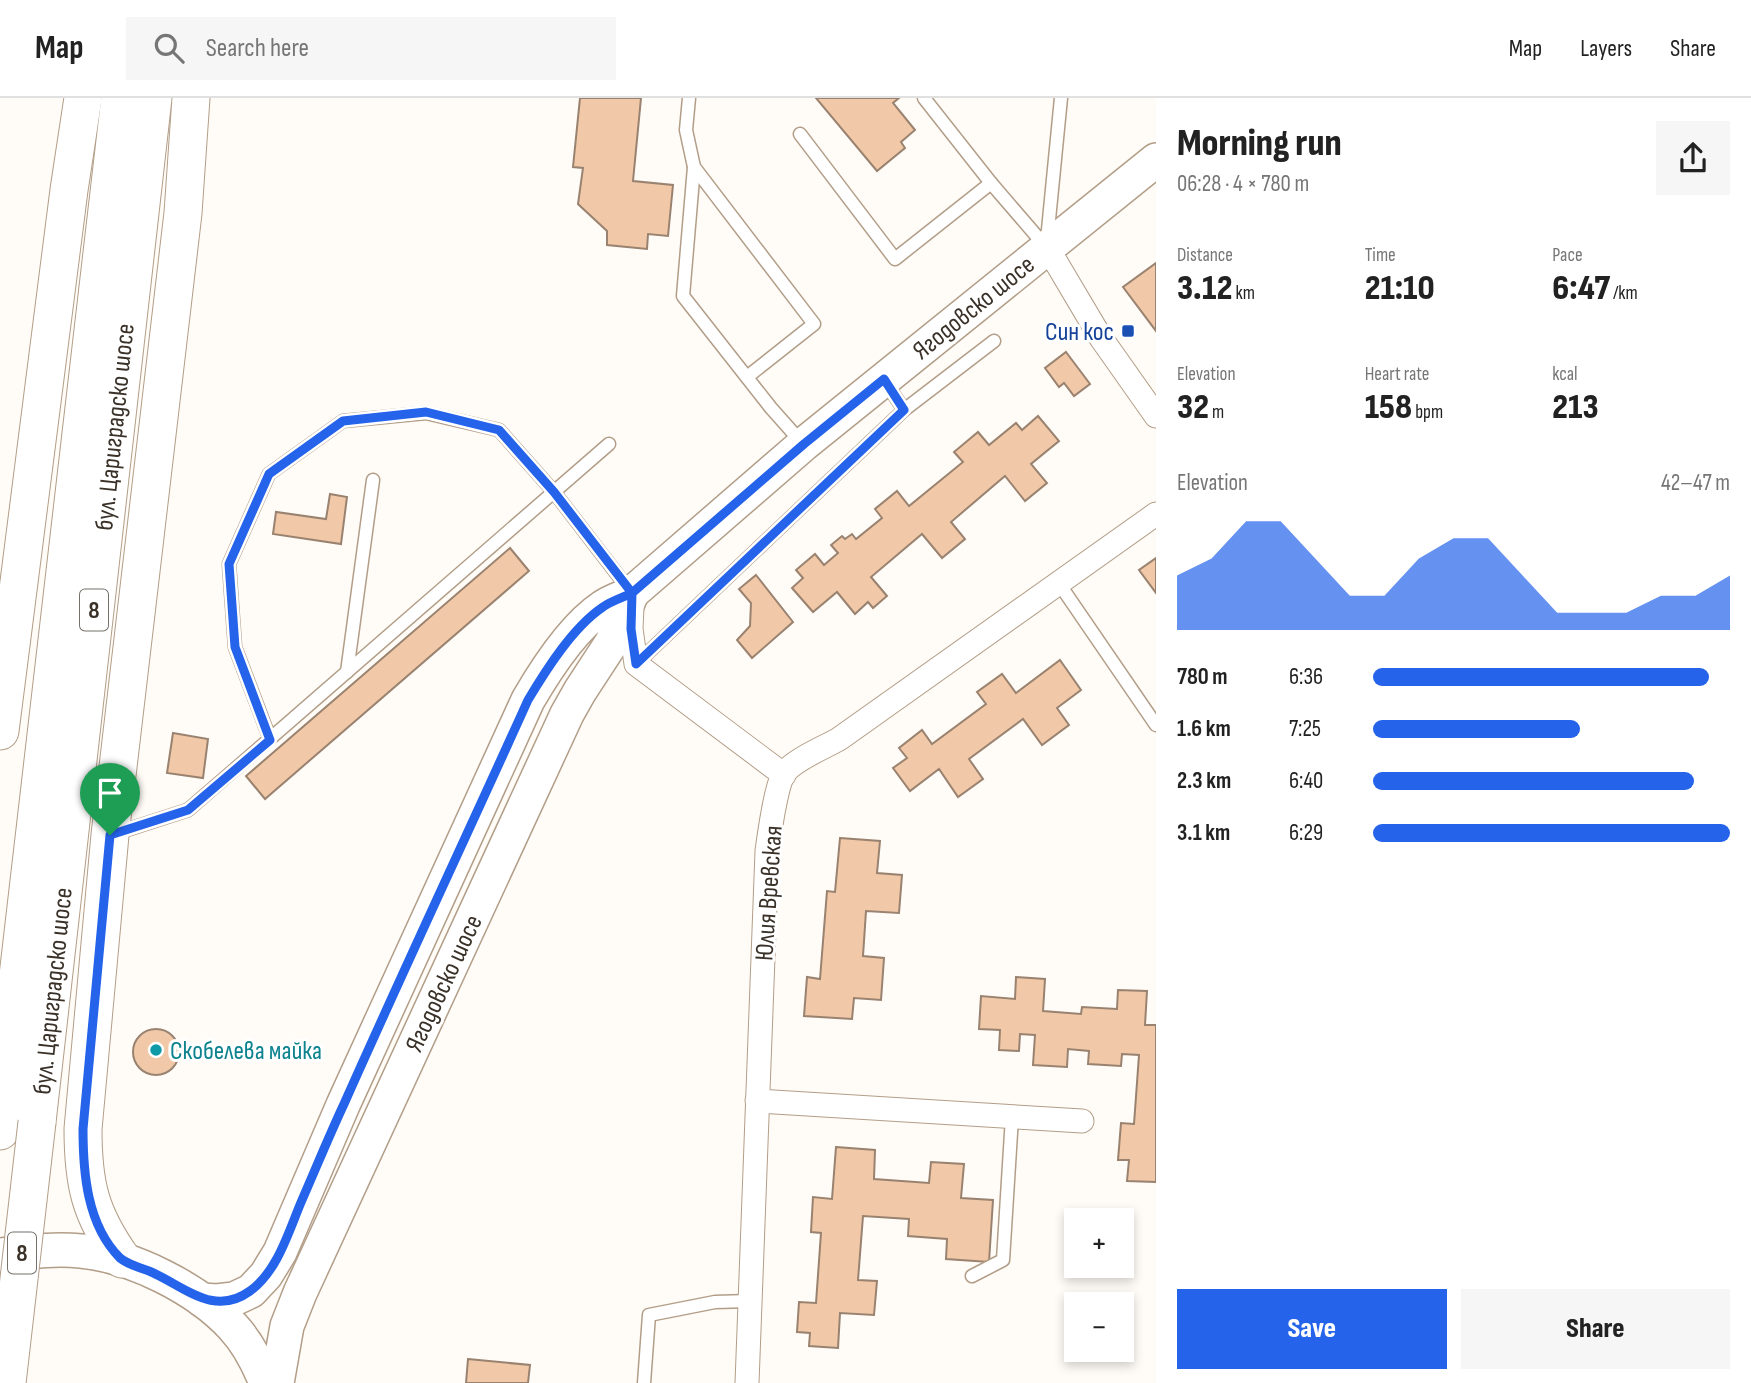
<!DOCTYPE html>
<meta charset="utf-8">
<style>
body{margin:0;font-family:"Sofia Sans Condensed",sans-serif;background:#f6f6f6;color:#222;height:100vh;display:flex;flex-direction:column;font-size:26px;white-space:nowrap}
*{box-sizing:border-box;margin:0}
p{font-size:23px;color:#767676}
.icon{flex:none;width:38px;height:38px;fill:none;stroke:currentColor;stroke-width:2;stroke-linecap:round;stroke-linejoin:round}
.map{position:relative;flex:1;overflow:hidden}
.panel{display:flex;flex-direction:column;background:#fff;width:595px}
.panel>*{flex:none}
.controls{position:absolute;left:1064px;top:1110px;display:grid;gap:14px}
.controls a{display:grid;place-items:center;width:70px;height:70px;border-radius:0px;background:#fff;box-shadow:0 4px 10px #0003;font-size:35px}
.pin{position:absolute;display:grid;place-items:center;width:60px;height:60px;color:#fff;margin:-72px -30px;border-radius:50% 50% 50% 0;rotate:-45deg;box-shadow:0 0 7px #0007}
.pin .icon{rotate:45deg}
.round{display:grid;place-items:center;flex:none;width:74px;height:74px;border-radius:0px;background:#f6f6f6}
.headline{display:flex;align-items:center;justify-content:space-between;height:119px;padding:0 21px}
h1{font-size:38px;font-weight:800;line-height:52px}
.metrics{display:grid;grid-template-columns:repeat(3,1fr);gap:10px;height:119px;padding:7px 21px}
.metrics div{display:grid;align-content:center}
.metrics b{font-size:35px;font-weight:800}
.metrics small{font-size:19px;font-weight:400}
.metrics p{font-size:19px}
.chart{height:196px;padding:14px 21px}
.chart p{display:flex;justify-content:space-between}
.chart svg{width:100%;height:126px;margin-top:7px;fill:#2563eb;opacity:.7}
.primary-button{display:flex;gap:14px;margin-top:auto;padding:14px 21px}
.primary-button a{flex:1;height:80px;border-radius:0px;background:#2563eb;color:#fff;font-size:28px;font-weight:800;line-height:80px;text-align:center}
.primary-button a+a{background:#f6f6f6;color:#222}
ul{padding:0 21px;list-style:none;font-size:23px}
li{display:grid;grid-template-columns:112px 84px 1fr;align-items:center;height:52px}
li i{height:18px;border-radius:9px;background:#2563eb}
header{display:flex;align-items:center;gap:42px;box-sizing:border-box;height:98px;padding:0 35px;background:#fff;border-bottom:2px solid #e0e0e0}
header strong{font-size:33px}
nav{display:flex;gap:38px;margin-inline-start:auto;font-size:24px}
.search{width:490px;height:63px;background:#f6f6f6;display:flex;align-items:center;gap:18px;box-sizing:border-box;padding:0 24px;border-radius:0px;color:#767676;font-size:26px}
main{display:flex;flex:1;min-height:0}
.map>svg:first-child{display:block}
.building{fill:#f1c9a8;stroke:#99826f;stroke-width:2}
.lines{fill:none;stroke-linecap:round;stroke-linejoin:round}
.lane-casing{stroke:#b29e88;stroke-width:15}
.street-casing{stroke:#b29e88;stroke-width:25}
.secondary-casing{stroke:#b29e88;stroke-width:36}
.primary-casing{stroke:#b29e88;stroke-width:39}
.lane{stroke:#fff;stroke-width:12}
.street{stroke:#fff;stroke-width:23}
.secondary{stroke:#fff;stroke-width:33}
.primary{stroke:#fff;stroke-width:37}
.primary-bridge-casing{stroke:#b29e88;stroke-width:39;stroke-linecap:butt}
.primary-bridge{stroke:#fff;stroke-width:37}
.route-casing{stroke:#fff;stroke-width:14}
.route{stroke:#2563eb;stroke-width:9}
.transit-dot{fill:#1a4fb4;stroke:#fff;stroke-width:2.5}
.culture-dot{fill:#0f9aa8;stroke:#fff;stroke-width:2.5}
.labels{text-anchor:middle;stroke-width:6;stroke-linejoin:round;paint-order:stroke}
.shield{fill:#fff;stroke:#757069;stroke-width:2}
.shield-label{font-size:24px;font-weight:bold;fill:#3a3229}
.street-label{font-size:26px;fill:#3a3229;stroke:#fff}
.transit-label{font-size:26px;fill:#164399;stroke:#fff;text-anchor:end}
.culture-label{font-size:26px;fill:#0d838f;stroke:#fff;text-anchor:start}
</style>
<header>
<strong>Map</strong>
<div class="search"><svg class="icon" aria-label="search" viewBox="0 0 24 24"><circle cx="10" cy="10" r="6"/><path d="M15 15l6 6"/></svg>Search here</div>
<nav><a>Map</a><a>Layers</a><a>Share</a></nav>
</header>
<main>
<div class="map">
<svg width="1156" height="1285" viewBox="0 0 1156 1285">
<rect width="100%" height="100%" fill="#fffbf6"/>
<g class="building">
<polygon points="580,0 641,0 633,83 673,87 668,138 648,136 647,151 607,147 607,133 578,106 583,70 573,69"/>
<polygon points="816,0 899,0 893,5 915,32 901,44 905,50 877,73"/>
<polygon points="1156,165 1156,233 1123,189"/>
<polygon points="1066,254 1090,286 1074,298 1064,285 1059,289 1045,270"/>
<polygon points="1038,318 1059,343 1031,366 1047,385 1025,403 1005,378 951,424 965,441 942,460 922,436 871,479 887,498 873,510 868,504 855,516 837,494 813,514 792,490 803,480 796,472 815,456 824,467 838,455 831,447 842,438 845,441 852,436 856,441 882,420 875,411 897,393 909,408 963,364 954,354 978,334 989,347 1016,325 1022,332"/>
<polygon points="330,396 347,399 341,446 273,436 276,414 326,421"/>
<polygon points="510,450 529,473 265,701 246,678"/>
<polygon points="1156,460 1156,495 1139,472"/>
<polygon points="756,477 793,524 752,560 737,542 750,528 751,505 739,491"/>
<polygon points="1060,562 1081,592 1057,610 1069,627 1042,647 1023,621 969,661 983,681 958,699 939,671 910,693 893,670 907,660 899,650 922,632 932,646 986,606 977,594 1002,576 1016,595"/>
<polygon points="173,635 208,641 203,680 167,675"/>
<polygon points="840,740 880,743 877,775 902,777 899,815 866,813 863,858 884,860 881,902 854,900 852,921 804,918 807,879 820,881 827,793 835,794"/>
<polygon points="1016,879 1045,881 1043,913 1081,916 1082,909 1117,911 1118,892 1147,893 1145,927 1156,927 1156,1084 1127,1083 1129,1062 1118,1062 1121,1025 1134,1026 1139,957 1122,956 1121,968 1088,966 1089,953 1068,951 1067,969 1033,967 1035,937 1020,936 1019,953 999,952 1000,932 979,931 981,898 1015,901"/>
<circle cx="156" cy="954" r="23"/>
<polygon points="836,1049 875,1052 874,1081 929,1085 931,1064 964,1066 961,1100 993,1102 989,1164 946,1161 947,1141 908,1138 909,1121 863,1118 858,1182 877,1183 874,1217 840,1215 838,1250 809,1248 810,1235 797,1234 799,1204 816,1205 821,1135 811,1134 813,1099 832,1101"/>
<polygon points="468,1261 530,1267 528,1285 466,1285"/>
</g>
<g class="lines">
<g class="lane-casing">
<g id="lane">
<polyline points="689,0 686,32 694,69 683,198 771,310 803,346"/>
<polyline points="924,0 991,85 1046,149"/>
<polyline points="800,36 895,161 991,85"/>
<polyline points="694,69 814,226 747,279"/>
<polyline points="1047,142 1061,0"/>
<polyline points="885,283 904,312"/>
<polyline points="1058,484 1156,627"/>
<polyline points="636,566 904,312 994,243"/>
<polyline points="347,574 373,382"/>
<polyline points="270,641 235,549 229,466 269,376 343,323 426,315 499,332 554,394 630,493"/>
<polyline points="114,736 188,712 609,346"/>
<polyline points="972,1178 1003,1162 1012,1019"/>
<polyline points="644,1285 649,1217 715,1204 750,1203"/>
</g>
</g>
<g class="street-casing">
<g id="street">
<polyline points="1047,149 1101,240 1156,318"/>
<polyline points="632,509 631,531 636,566 784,677"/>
<polyline points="757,1003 1082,1023"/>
<path d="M747,1285l20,-532c2,-15 9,-63 16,-76 8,-14 42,-28 56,-36l317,-225"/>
</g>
</g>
<g class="secondary-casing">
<g id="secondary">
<path d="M0,1157c27,-3 54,-7 81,-4 52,5 117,38 152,76 15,16 25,36 33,56"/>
<path d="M202,1202l15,1 17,-2 17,-8 15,-16 14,-23 63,-147 185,-405c18,-31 45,-73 75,-93 8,-6 19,-9 29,-14l172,-149 352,-284"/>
<polyline points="277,1285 287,1228 300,1195 567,616 580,593 612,544 632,495"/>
</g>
</g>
<g class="primary-casing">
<g id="primary">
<polyline points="0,633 69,92 83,0"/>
<polyline points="37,1024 153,0"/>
<polyline points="0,1033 120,0"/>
<path d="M122,1161c-32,-45 -39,-75 -39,-130l27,-294 73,-622 8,-115"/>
</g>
</g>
<use href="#lane" class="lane"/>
<use href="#street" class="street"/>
<use href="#secondary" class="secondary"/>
<use href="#primary" class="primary"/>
<g class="primary-bridge-casing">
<polyline id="primary-bridge" points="7,1285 37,1024"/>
</g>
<use href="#primary-bridge" class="primary-bridge"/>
</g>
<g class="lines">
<g class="route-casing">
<path id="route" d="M110,737l-27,294c0,44 4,96 37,129 7,6 20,10 29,13 34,14 64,47 101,20 28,-20 39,-61 52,-91 14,-32 27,-64 42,-96 60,-135 123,-269 184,-404 18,-30 45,-73 75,-93 8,-6 19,-9 29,-14l172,-149 80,-65 20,31 -268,254 -5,-35 1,-36 -78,-101 -55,-62 -73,-18 -83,9 -74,53 -40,90 6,83 35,93 -82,70 -78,25"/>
</g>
<use href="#route" class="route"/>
</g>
<rect class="transit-dot" x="1121" y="226" width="14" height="14" rx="3.5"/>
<circle class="culture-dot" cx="156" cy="952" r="7"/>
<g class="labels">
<g class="shield">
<rect x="80" y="491.5" width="28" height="41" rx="5"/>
<rect x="8" y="1134.5" width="28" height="41" rx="5"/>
</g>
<g class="shield-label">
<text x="94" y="520">8</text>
<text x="22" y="1163">8</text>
</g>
<g class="street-label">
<text transform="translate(973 209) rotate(-39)" y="9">Ягодовско шосе</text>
<text transform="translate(114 329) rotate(-84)" y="9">бул. Цариградско шосе</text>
<text transform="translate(768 795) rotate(-86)" y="9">Юлия Вревская</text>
<text transform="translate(443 885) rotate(-65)" y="9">Ягодовско шосе</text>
<text transform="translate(52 893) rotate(-84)" y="9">бул. Цариградско шосе</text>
</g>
<g class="transit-label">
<text x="1114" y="242">Син кос</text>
</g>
<g class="culture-label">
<text x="170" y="961">Скобелева майка</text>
</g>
</g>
</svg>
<div class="controls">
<a>+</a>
<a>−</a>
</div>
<div class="pin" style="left:110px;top:737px;background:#1e9e55"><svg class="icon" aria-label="arrive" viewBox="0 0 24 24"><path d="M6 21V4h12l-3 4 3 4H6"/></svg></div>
</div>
<section class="panel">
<div class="headline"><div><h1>Morning run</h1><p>06:28 · 4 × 780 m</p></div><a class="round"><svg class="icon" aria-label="share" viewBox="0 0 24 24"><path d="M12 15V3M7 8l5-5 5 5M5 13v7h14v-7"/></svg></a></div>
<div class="metrics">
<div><p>Distance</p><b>3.12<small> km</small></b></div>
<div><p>Time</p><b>21:10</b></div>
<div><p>Pace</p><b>6:47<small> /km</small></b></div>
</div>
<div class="metrics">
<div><p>Elevation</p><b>32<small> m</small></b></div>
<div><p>Heart rate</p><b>158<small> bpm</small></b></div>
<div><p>kcal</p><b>213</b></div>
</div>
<div class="chart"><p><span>Elevation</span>42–47 m</p>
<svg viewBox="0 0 160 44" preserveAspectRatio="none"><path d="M0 44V25L10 19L20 6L30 6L40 19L50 32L60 32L70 19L80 12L90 12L100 25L110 38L120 38L130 38L140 32L150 32L160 25V44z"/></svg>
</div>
<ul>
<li><b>780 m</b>6:36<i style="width:94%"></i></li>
<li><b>1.6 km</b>7:25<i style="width:58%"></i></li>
<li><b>2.3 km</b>6:40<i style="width:90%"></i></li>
<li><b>3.1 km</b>6:29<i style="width:100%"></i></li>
</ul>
<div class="primary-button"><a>Save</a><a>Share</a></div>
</section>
</main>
